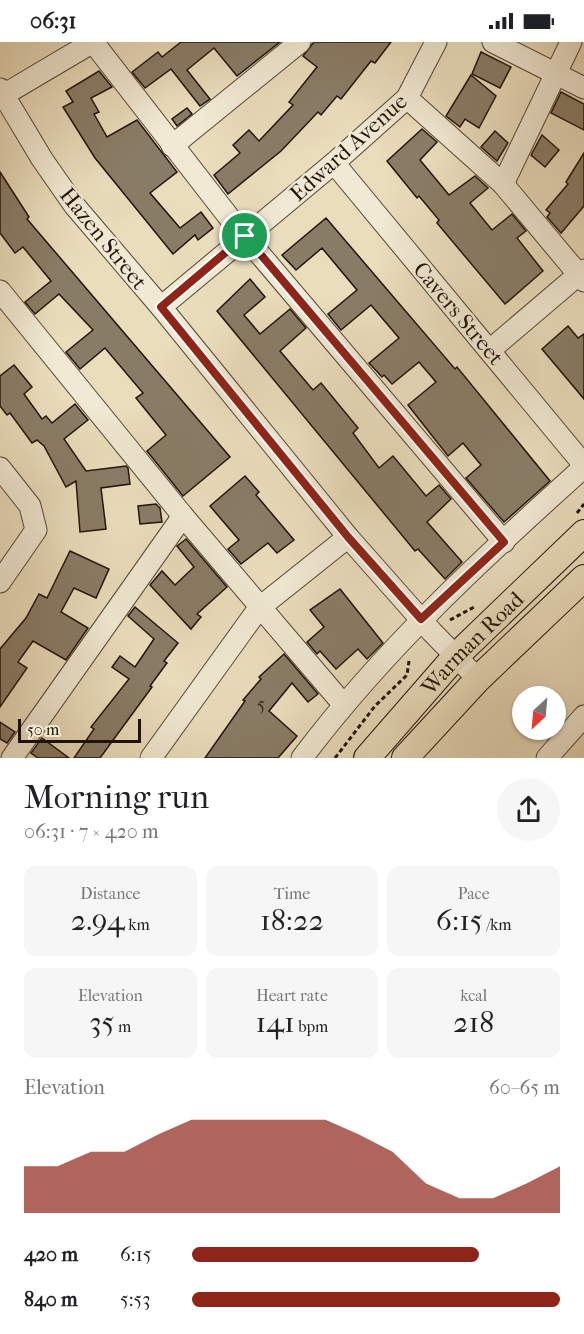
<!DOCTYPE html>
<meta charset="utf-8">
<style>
body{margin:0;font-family:"IM FELL French Canon",serif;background:#f6f6f6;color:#202124;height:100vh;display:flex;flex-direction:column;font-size:22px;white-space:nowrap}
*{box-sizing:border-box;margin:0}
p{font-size:20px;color:#757577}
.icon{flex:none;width:33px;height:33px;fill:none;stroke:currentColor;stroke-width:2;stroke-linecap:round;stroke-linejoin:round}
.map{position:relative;height:716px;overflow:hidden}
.drawer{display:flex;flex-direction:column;background:#fff;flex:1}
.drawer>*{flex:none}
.needle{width:39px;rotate:206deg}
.fabs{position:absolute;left:512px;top:644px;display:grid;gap:12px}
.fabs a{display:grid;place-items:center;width:54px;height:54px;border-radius:50%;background:#fff;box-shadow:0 2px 4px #0004;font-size:30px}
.scale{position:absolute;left:18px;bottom:15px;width:123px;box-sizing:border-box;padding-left:6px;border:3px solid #201309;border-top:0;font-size:16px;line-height:21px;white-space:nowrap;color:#201309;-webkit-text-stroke:4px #f1e9d3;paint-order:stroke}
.pin{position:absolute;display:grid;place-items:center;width:51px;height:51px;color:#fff;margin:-26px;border:3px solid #fff;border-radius:50%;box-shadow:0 2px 6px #0007}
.round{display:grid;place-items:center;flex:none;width:63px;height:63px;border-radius:32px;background:#f6f6f6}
.headline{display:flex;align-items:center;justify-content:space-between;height:102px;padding:0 24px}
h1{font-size:33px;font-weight:600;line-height:45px}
.metrics{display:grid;grid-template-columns:repeat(3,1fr);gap:9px;height:102px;padding:6px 24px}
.metrics div{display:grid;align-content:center;border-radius:12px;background:#f6f6f6;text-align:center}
.metrics b{font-size:30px;font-weight:600}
.metrics small{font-size:16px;font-weight:400}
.metrics p{font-size:16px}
.chart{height:168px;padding:12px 24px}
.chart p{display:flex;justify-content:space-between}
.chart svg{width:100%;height:108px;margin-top:6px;fill:#8f2418;opacity:.7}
ul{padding:0 24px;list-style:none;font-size:20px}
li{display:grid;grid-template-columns:96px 72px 1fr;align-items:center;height:45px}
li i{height:15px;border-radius:8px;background:#8f2418}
.status{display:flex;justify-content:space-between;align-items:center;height:42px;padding:0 30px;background:#fff;direction:ltr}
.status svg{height:16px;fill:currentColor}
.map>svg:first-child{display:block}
.building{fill:#897c66;stroke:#201309;stroke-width:1.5}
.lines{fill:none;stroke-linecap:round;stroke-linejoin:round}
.minor-casing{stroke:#524636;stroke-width:23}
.major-casing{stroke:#201309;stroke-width:28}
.path{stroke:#201309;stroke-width:3;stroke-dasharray:4.5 3;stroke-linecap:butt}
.minor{stroke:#f1e9d3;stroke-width:21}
.major{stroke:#eaddbc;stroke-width:26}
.route-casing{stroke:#fff;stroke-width:12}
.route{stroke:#8f2418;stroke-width:8}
.labels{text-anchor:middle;stroke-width:5;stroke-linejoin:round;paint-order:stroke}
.number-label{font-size:20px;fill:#3a2d20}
.street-label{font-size:22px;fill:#201309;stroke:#f1e9d3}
</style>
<div class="status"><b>06:31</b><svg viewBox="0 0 49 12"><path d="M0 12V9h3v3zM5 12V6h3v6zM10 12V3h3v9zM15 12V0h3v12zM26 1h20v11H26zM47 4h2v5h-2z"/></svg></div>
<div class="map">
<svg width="584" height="716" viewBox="0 0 584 716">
<rect width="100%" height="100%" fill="#eaddbc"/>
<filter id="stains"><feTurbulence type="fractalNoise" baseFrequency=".00333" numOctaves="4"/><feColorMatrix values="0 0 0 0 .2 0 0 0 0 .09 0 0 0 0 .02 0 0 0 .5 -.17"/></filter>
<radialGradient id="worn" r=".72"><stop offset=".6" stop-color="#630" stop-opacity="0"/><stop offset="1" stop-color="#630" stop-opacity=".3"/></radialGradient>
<g class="building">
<polygon points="181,0 280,0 237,34 214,6 187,28 210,57 200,64 171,27 145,46 132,30 158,10 162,15"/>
<polygon points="314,0 391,0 375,21 371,19 341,57 337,54 321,73 318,70 281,109 228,152 214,133 240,111 233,103 249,88 259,99 293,63 289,60 317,25 303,14"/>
<polygon points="481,10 511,25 500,46 472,32"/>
<polygon points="99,29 112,45 91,56 99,70 94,72 107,95 137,78 177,130 150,151 180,186 201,170 213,186 198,198 195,193 173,212 95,116 63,65 73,60 66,49"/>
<polygon points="471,33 496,54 479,86 465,77 460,85 446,74"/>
<polygon points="561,50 584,62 584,88 551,71"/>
<polygon points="187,66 192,72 177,84 172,77"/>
<polygon points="422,87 437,100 420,118 449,153 475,134 488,146 470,161 492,188 512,172 526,189 517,196 543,229 505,262 437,181 439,178 419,154 417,156 387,119"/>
<polygon points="495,89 508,101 497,119 481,105"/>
<polygon points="542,93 559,108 545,125 531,113"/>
<polygon points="584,111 584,164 561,191 547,175 550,171 546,168 568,142 566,140"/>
<polygon points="0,130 29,175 27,177 230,415 183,454 147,409 166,393 136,356 143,351 105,306 80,327 66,310 93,288 59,252 35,272 25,260 51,239 23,205 15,211 0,191"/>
<polygon points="326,176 455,327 457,325 550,439 504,480 466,436 481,423 463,401 448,414 408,363 436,340 419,320 392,342 384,333 382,335 369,321 399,296 371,263 341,288 328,272 357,248 322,206 296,228 282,213"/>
<polygon points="250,237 265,255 244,273 260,292 290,267 306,286 280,309 313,348 321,341 358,386 353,391 379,426 393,414 426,454 439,443 451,457 427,480 462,520 445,537 418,507 415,509 217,269"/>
<polygon points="568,284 578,296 584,292 584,357 542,307"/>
<polygon points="14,323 32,345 24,352 42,377 46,374 52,381 75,362 88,378 64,397 86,429 126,424 128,426 130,442 101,446 106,487 80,490 76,439 66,445 44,404 37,398 32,401 10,371 7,373 0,364 0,334"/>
<polygon points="245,434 259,450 256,453 294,498 277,511 268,501 241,522 228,507 239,498 210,464"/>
<polygon points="156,462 160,466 162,480 140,482 138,464"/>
<polygon points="186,497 227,545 197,572 201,575 191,587 150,543 162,529 175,543 194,525 177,504"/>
<polygon points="70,509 109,527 96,556 74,546 61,570 88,586 66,618 33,599 18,620 27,626 0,665 0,607 26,576 39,552 47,556"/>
<polygon points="340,547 383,601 367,617 358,607 336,627 320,609 317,612 307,600 324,585 310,568"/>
<polygon points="135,565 178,601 164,619 167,621 150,644 152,645 100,716 74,716 94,687 91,685 129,637 112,625 120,614 135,625 154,597 128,574"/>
<polygon points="284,612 318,652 308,660 292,641 269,669 297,694 278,716 205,716 245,659 243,658 261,637 259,635"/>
<polygon points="0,680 15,690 7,701 0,697"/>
<polygon points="42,696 69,716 38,716 31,711"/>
</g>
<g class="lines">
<g class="minor-casing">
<g id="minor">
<polyline points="493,0 584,46"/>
<polyline points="0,47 42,117 74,163 161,265 348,495 432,590 478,637"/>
<polyline points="0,55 93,0 235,183 504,500"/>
<polyline points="407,56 503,142 584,239"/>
<polyline points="172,104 300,0"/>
<polyline points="334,121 584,423"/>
<polyline points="503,142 571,0"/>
<polyline points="0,249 183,474 343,662"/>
<polyline points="161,265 334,121 407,56 436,0"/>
<polyline points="490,308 584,228"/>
<polyline points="0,426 30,464 36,488 0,540"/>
<polyline points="12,716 183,474"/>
<polyline points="151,716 259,566 348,495"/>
<path d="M302,716c82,-109 181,-200 282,-291"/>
<polyline points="547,716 584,674"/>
</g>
</g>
<g class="major-casing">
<g id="major">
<path id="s1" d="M367,716l88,-101 129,-124"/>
<polyline points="405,716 478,637 584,536"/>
</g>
</g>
<g class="path">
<polyline points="577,471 584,462"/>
<polyline points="450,578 476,564"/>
<polyline points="335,716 375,664 407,633 409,619"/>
</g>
<use href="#minor" class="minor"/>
<use href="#major" class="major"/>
</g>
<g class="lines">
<g class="route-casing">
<polygon id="route" points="245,194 504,500 421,577 348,495 161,265"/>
</g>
<use href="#route" class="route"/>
</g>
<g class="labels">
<g class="number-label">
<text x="261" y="669">5</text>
</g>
<g class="street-label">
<text transform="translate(348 105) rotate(-42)" y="8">Edward Avenue</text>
<text transform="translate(104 196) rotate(51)" y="8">Hazen Street</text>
<text transform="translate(459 271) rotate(50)" y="8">Cavers Street</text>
<text dy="8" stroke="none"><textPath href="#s1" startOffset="156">Warman Road</textPath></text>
</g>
</g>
<rect width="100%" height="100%" filter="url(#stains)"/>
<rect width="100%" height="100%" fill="url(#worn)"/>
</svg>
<div class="fabs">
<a><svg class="needle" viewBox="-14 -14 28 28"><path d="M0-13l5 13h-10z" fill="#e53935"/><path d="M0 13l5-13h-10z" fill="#757577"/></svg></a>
</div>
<div class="scale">50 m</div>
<div class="pin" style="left:245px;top:194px;background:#1e9e55"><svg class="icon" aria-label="arrive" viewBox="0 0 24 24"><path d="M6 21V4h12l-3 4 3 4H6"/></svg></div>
</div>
<section class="drawer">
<div class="headline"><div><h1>Morning run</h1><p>06:31 · 7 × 420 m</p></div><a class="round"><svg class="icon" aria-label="share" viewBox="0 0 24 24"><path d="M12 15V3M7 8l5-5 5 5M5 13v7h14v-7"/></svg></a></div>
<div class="metrics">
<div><p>Distance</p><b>2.94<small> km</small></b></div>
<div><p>Time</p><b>18:22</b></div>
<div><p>Pace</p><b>6:15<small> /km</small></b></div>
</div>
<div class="metrics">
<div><p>Elevation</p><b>35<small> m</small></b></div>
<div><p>Heart rate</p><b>141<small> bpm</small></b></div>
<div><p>kcal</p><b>218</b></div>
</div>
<div class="chart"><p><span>Elevation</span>60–65 m</p>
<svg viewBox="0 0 160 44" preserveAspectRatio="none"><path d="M0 44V25L10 25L20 19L30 19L40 12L50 6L60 6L70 6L80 6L90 6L100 12L110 19L120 32L130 38L140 38L150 32L160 25V44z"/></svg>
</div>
<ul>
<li><b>420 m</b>6:15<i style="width:78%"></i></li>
<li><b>840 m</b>5:53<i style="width:100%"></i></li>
</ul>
</section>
